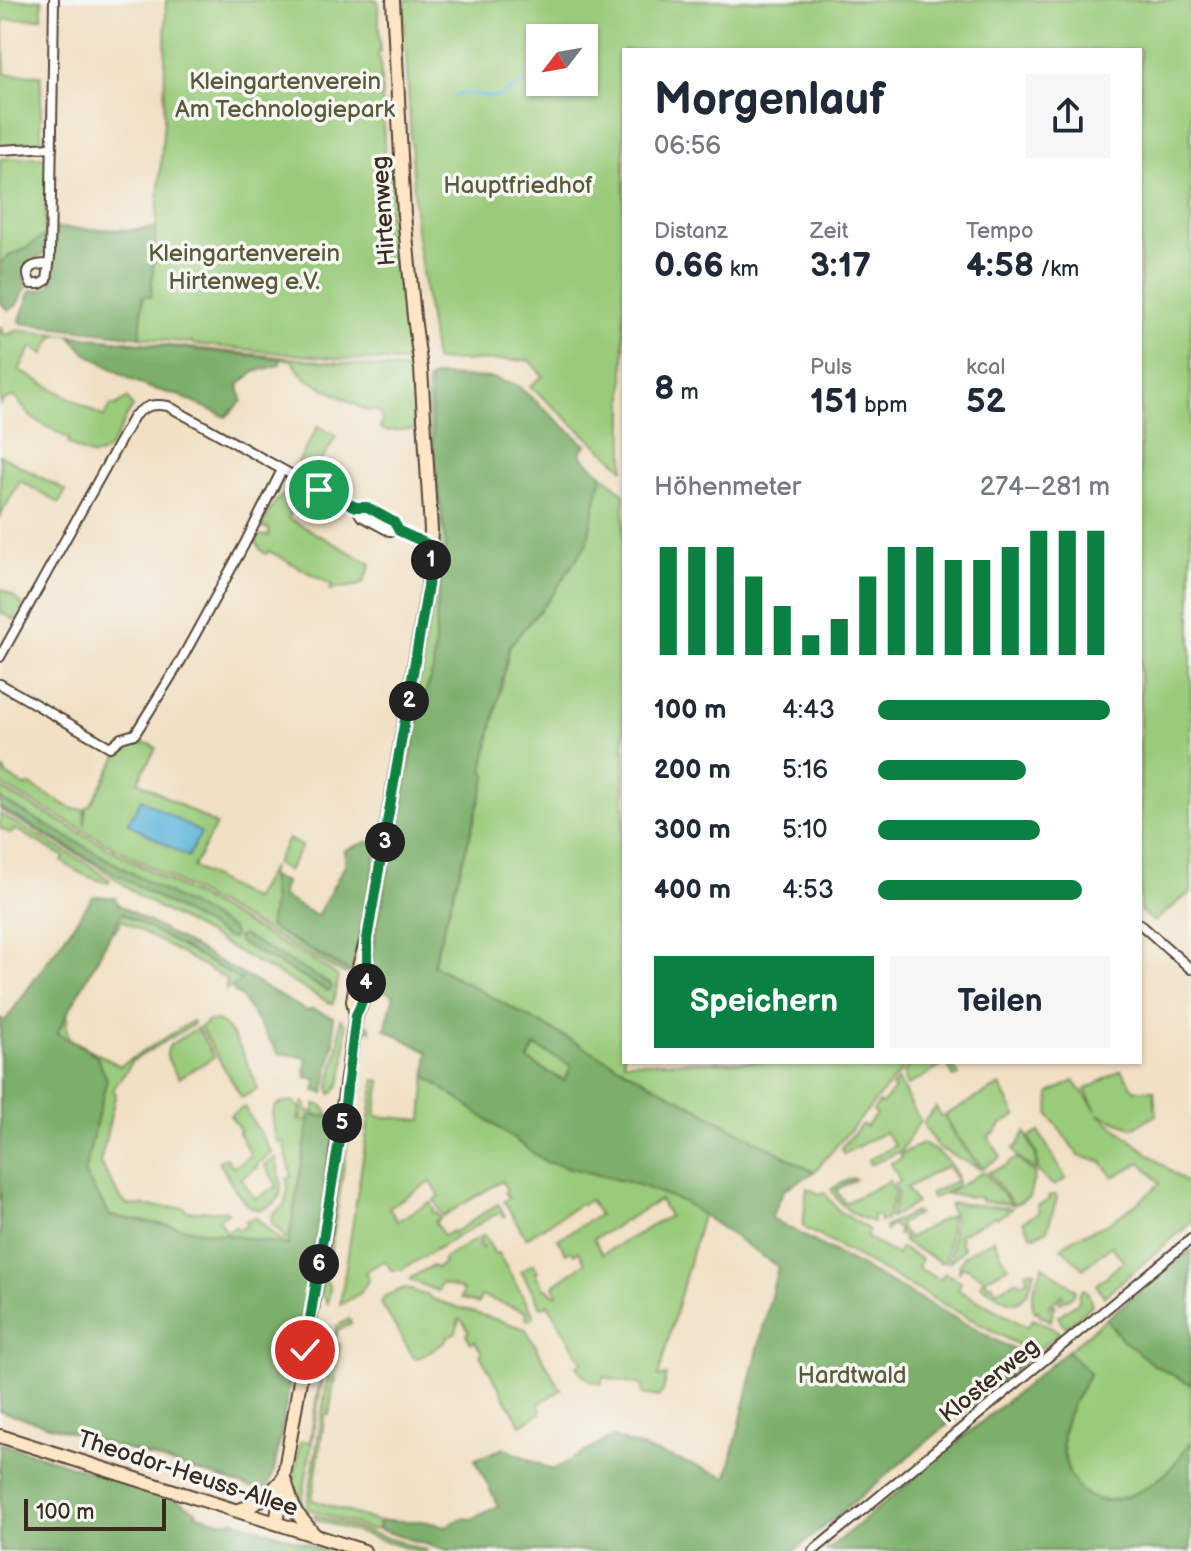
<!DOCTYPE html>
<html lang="de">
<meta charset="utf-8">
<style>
body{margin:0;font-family:"Balsamiq Sans",sans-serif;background:#f6f6f7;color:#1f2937;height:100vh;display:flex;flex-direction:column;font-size:30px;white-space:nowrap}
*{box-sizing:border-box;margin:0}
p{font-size:26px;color:#747a83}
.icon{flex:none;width:44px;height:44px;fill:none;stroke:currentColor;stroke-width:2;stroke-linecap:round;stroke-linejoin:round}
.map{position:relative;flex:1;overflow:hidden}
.side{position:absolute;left:622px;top:48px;width:520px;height:1016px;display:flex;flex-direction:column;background:#fff;border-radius:0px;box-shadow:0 2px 6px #0004}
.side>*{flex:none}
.needle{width:52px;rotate:239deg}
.controls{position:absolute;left:526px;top:24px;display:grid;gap:16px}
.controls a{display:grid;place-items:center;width:72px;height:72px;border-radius:0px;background:#fff;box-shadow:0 2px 6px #0004;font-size:40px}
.scale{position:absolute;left:24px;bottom:20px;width:142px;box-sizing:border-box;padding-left:8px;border:4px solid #3b2a1e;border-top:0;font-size:22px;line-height:28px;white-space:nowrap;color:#3b2a1e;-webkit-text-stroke:6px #f6f6f2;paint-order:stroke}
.pin{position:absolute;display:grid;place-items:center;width:68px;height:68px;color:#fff;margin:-34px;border:4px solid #fff;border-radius:50%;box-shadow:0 2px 8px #0007}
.km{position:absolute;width:40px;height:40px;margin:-20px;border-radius:50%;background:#222;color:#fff;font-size:22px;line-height:40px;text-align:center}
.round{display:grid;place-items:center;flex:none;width:84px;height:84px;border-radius:0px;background:#f6f6f7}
.overview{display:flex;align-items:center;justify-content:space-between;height:136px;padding:0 32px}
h1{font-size:44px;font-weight:700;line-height:60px}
.metrics{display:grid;grid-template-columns:repeat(3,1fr);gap:12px;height:136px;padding:8px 32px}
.metrics div{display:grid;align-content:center}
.metrics b{font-size:34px;font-weight:700}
.metrics small{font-size:22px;font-weight:400}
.metrics p{font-size:22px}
.chart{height:224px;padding:16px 32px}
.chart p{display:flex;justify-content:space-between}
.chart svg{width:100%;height:144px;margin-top:8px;stroke:#0b8043;stroke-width:6}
.primary-button{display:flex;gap:16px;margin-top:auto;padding:16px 32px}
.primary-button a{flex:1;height:92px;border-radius:0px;background:#0b8043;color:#fff;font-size:32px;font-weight:700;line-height:92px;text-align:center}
.primary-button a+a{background:#f6f6f7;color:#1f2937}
ul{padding:0 32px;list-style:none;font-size:26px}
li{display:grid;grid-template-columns:128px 96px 1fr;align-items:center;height:60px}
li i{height:20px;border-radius:10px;background:#0b8043}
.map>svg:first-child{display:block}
.green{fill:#9acb7a;stroke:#6a7a4c;stroke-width:2;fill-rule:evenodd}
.forest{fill:#7baf6a;stroke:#5b6c44;stroke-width:2;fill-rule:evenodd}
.water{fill:#5fb6dc;stroke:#4d707d;stroke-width:2}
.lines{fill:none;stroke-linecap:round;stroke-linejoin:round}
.stream{stroke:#5fb6dc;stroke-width:3}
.street-casing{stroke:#564537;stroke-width:12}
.secondary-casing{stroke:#564537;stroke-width:16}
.street{stroke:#fff;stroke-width:8}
.secondary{stroke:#fde5c5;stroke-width:12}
.route-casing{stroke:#fff;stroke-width:16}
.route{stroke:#0b8043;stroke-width:10}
.labels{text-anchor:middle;stroke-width:7;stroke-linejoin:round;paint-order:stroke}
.park-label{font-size:24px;fill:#585a3a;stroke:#f6f6f2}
.street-label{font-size:24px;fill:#3b2a1e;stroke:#f6f6f2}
</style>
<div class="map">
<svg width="1191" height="1551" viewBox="0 0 1191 1551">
<rect width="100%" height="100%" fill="#f6f6f2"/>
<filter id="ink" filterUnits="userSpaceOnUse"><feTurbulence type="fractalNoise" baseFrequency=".0125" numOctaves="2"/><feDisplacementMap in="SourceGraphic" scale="16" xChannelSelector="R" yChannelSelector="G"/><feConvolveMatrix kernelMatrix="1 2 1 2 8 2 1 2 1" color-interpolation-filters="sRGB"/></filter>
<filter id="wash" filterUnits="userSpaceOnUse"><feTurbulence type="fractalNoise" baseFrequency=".006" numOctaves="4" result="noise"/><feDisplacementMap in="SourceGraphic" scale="32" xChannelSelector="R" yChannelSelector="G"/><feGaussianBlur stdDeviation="1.8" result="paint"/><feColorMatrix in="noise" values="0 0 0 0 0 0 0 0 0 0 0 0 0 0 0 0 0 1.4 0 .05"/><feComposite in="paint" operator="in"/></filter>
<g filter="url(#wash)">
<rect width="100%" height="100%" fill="#f1e0c4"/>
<g class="green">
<polygon points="0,0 42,0 42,18 3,20 5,74 41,75 41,144 0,147"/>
<polygon points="166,0 378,0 380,53 378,53 378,58 380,58 385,164 391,164 394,209 388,210 388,215 394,216 396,218 399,262 394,262 394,266 399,267 406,329 404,330 405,333 407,333 409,358 404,362 342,359 193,344 192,341 189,343 140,337 143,296 151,296 164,120"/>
<path d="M403,0h788v892l-37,30 -14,-11v-861h-516v419l-94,-83 13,-10 -14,-16 -94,1 -19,-132zM540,38h44v44h-44z"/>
<polygon points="40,157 47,160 45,235 27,248 7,257 0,263 0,159"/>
<path d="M0,327h3l-1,5 5,3 10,-5 390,40 3,4 5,55 -28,2 -7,-3c3,-7 3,-12 -4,-18l-9,1 -60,-32 -7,-7 -8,-12 -233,-26 -7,5 -8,15 -12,-7 -13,23 85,47 7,-12 5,1 11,-8 6,9c-12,13 -20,52 -41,48 -9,-1 -17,-8 -24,-12l1,-4 -37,-21 -17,-21c-7,0 -11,2 -15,8z"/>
<polygon points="431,378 435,467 446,543 438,600 433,670 422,703 373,949 373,935 437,560 437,544 427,395 427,382"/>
<path d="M318,426l18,10 -15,26 2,3 -2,3 2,2c-10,8 -18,2 -27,-4z"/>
<polygon points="0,455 66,491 59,503 20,481 0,516"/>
<polygon points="602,474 624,494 624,1062 909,1062 814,1172 433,965 487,775 482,771 510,645 551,597 586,543"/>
<path d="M299,491l4,1 -15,26 83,46 -8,19 -3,2 -30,5 2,-5 -63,-34 -3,3c-7,-4 -10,-11 -9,-19l12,1v-7l-9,-1c10,-17 16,-37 39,-37z"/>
<polygon points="0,588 12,595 23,605 15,620 0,612"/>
<polygon points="136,743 150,744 156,748 138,781 216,825 193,867 253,900 272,867 270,877 273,902 269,927 346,971 365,918 350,974 343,973 307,954 0,784 0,769 5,771 6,775 25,786 30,785 73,809 84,809 85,825 86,808 91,804 118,756 123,750"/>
<polygon points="0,788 331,971 337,976 338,978 333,1003 330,1003 140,897 98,866 0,810 0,808 231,939 233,931 230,928 0,799"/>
<path d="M0,814l91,52 19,14 -1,2c-19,-2 -30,-10 -47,-20l2,-5 -49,-28 -4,5 -11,-6z"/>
<polygon points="288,839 302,846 288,871 275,864"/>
<polygon points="121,913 242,981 226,990 226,979 122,920 115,931 112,929"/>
<path d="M65,1015l3,2 -2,9 3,12 51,28 72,-45 2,3 -63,38c-3,12 -15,17 -18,30l3,1 -16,70 22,37 6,5 57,3 1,3h41l1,2 -10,6 8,13 9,-6 3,4 9,-5 -2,-4 10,-4 25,23h3l2,-3 -13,-14 -1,-7 13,-10 4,-16 -1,-11 5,-2 -9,-36 -6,1c-5,-21 -13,-43 19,-40v4l4,1 -2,13 2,1 3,-19 3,1v8l8,1 1,-8 8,2 7,10 -19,-1 -2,4 -4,2 4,1 -21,123 -178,-29 -26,-43 23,-95 -50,-45z"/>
<path d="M340,1019l5,4 1,4c-1,19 2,57 -15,67l-2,-6 10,-45z"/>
<path d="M209,1021c7,0 8,-1 13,3 13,9 31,49 35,65l-15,9 -42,-71z"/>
<polygon points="364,1025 369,1025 371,1031 366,1028 351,1124 347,1123 360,1038"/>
<path d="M197,1028l17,29 -35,21c-7,-11 -17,-21 -9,-33z"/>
<polygon points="536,1045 572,1066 564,1081 527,1060"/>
<polygon points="913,1062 951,1062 959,1076 954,1078 947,1063 907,1086 904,1080 904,1073"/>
<path d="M1121,1070l14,20h19l2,25 -23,13 -35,-14 93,73v36l-87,73 -8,-11 28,-24 -13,-15 -28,23 -18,-19 -4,-2c13,-13 31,-16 47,-25 19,-11 37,-25 52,-40l-19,-21 -28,15 -11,-15 -23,-6 -30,-41 1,-22 24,-12 22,29 -11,-20z"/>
<path d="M426,1076l120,86 93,23 45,17 18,13 -44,162 9,-2 -4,16 -5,6 -16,-3v-9l-39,-8 -2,7c-12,-3 -19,-8 -25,-18l6,-4 -34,-58 -7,3 -20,-36 12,-7 5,7 -3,2 10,16 2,-1 7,7 3,-1 -3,-9 31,-22 -6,-12 -5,3 -3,-4 -5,3 -8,-14 41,-24 -9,-15 -8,5 -2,-1 -54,34 -22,-37 5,-3 -4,-6 2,-2 -5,-9 -59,35 -9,-16 6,-4 -9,-14 -42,25 8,14 33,-19 4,7 -2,2 1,2 3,-1 4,6 -5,4 9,14 8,-5 1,2 45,-29 7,11 -2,2 -3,-5 -11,6 -88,52h-10l-6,-10 -20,12 4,7 -9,14 -20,12 35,-225 6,1 -6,35 47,4zM660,1200l9,16 -67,38 -8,-15z"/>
<polygon points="898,1080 920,1121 901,1151 870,1165 868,1160 895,1146 885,1132 844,1154 841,1148 862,1124 866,1127 876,1114 873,1111 879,1103 882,1104 895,1089 892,1087"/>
<polygon points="1000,1085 1016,1116 1001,1124 996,1132 988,1136 1001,1157 983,1168 955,1133 945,1115"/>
<path d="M244,1107l28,46 -16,12 1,2 -16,11 14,21 22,-13 -12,-21 11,-7c4,18 13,43 -11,50 -7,2 -13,1 -18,-4 -11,-9 -21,-31 -28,-43l7,-4 7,10 18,-12 -13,-23 2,-2 -10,-15z"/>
<polygon points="936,1107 941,1117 944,1116 953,1134 981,1169 938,1148 923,1124 925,1120"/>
<polygon points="346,1127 350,1127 326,1281 330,1287 328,1303 323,1297 321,1288"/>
<polygon points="1025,1132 1036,1156 1035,1171 1017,1156 1013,1149 1017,1146"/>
<polygon points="1039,1132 1066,1179 1054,1186 1038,1172 1037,1155 1029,1137"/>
<path d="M922,1144c15,6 40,24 34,43l-24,12 -2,-5 27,-14 -10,-14 -41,22 10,15 -26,15 8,-25 -4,-8 6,-4 -9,-18 11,-5 -2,-4z"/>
<polygon points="1017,1158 1035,1174 1029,1197 1014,1205 988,1172 1003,1167"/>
<polygon points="983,1172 986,1174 1011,1204 981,1201 981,1198 947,1194"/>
<path d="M852,1178l4,1 -20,11 9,13 44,-22 6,12 -9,27 -6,2 -1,-7h-6v7c-19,-5 -33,-16 -42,-33z"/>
<polygon points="807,1188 820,1194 824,1192 839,1211 869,1230 866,1237 897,1255 901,1248 921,1259 918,1268 940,1280 945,1273 961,1282 958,1290 1027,1327 1033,1319 1052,1327 1060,1333 1033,1353 803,1227"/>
<polygon points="1052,1195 1056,1195 1057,1199 1047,1230 1035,1236 1031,1235 1023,1221 1039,1212 1037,1206 1049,1200 1048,1197"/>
<polygon points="953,1203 1012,1208 1012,1209 997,1218 995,1216 959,1235 961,1239 959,1241 964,1249 950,1262 954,1218 949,1205"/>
<polygon points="915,1212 918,1214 898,1225 908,1238 951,1215 946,1262 940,1262 902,1241 904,1237 897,1234 899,1230 891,1225 886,1231 885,1229 886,1226"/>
<polygon points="484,1235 495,1254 498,1253 534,1315 531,1320 526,1319 527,1312 481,1296 478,1304 461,1298 463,1290 441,1283 438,1291 410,1280 410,1278 432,1266 436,1268 443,1264 443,1259 475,1240 480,1249 483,1248 478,1238"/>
<path d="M994,1240l14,27 -23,12 3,6 4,-2 4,8 22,-11 2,3 8,-4 -3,-6 7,-3 3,1c-13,44 -22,34 -55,14l4,-7 -21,-12 -4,6c-1,-20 20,-24 35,-32z"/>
<path d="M1043,1266l32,23 -1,6 -8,5 -4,-5 -3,1 4,5 -3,2 -3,-4 -4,3 3,5 -2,1 -3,-4 -3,2 5,5 -2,10 -11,-6 -2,-4 -3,1c-8,-15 3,-32 8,-46z"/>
<polygon points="404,1288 429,1296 429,1298 526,1329 561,1390 538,1404 542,1412 521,1425 480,1355 482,1353 475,1341 471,1343 466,1334 469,1332 462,1320 459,1319 456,1332 447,1337 445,1342 417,1359 414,1358 381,1303 385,1296"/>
<polygon points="1084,1289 1088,1293 1092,1305 1066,1327 1061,1322 1058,1316 1079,1301 1079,1293"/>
<polygon points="349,1319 351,1323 337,1331 336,1343 340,1344 329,1415 325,1415 312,1500 379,1522 378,1529 369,1529 308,1509 307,1507 336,1327"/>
<path d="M1106,1319l17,21 32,26 36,18c0,13 0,44 0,55 -2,7 -9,15 -13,21 -26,35 -95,66 -111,6 -3,-12 -6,-25 -3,-37 4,-20 16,-38 26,-55l-23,-23z"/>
<polygon points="330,1328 302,1503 299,1506 293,1495 293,1484 301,1441 310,1442 324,1354 315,1352 321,1337"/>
<polygon points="315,1515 428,1551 416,1551 314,1519 313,1516"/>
</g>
<g class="forest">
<path d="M55,228l74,2 27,-2 -5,69 -8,-1 -3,41 -119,-14 -1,-4 11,-29c11,1 17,-1 23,-10z"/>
<polygon points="45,235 45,254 26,265 22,273 27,286 16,306 9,310 0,303 0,263 7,257 27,248"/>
<polygon points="71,336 282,359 279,365 254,372 239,385 242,401 226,417 180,396 150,388 130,379 84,352"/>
<path d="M438,376l54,2 26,8 68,59 -5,6v5l21,18 -15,69 -36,54 -41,48 -27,125 4,5 -54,190 381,207 -30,18 -13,28 243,132 11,11 -231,190h-347l-69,-22 2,-8h42l24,5 16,-8 10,1 26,-13 -23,-47 29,-11 49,22 59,-33 115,40 51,-210 -94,-65 -45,-17 -93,-23 -120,-86 2,-24 -43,-23 9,-34 -24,-10 3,-36 49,-246 11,-33 5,-70 8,-58 -11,-75 -5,-86 1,-3zM535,1046l37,20 -8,15 -36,-21z"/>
<polygon points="0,799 230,928 234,933 233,938 228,938 0,808"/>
<polygon points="367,842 374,842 377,847 365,918 351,972 269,927 273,902 270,877 285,882 281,896 317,916 345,865 345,850"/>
<polygon points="97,896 115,898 119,905 307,1011 312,1009 333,1017 334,1041 324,1093 315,1091 317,1079 306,1077 307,1073 305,1072 307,1058 278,1053 239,994 237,995 232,987 241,980 122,913 57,1033 96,1055 107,1079 84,1173 110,1216 288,1245 310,1115 330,1116 336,1126 274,1471 269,1484 263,1491 0,1411 0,1018 5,1021 93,897"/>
<polygon points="243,935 328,983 332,986 331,989 328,991 240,943 237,938"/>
<polygon points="1191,1250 1191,1384 1155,1366 1123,1340 1106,1319"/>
<path d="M1067,1351l23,22c-10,18 -22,36 -26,56 -4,14 0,29 4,42 3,8 8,14 14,20 3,2 6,6 10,7 20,9 52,-7 68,-20 13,-10 22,-24 31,-38v111h-365z"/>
<polygon points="0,1443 173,1498 196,1511 196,1514 220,1521 236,1521 331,1551 0,1551"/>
</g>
<polygon class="water" points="141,799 201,833 188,857 128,823"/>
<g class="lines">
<g class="stream">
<path d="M454,96c13,-7 25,1 39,1 13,0 21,-9 30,-15l7,1 6,6"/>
<path d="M547,96c14,7 25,6 40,2"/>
</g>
</g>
</g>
<g filter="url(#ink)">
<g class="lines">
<g class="street-casing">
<g id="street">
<polyline points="0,150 52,147"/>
<path d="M49,264c-14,0 -27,2 -18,20h9l7,-4 3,-23 4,-257"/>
<polyline points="356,507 361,516 389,531 399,531 431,546"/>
<path d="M0,657l134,-241c11,-10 19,-13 34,-10l151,84 37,17h11l27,15 5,9"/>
<polyline points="0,684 110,747 121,738 135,734 180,662 244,545 282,470"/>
<polyline points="1140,924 1191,969"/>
<polyline points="813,1551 1191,1239"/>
</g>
</g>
<g class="secondary-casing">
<g id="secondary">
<path d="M356,1015c11,-19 11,-39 11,-61"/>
<polyline points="0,1436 364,1551"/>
<polyline points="285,1481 295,1511 314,1534"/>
<path d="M239,1510c22,-7 29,-15 45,-32"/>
<polyline points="276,1523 326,1226 356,1015 353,1001 358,970 367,939 428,586 431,530 421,369 414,317 404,215 393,0"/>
</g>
</g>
<use href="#street" class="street"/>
<use href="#secondary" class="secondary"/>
</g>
</g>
<g class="lines" filter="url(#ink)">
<g class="route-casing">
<path id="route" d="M305,1350l40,-246 11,-89c13,-23 11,-50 11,-76l61,-353 4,-40 -33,-15 -5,-9 -27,-15h-11l-37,-17"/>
</g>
<use href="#route" class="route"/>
</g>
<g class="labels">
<g class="park-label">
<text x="285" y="89">Kleingartenverein<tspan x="285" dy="28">Am Technologiepark</tspan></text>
<text x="518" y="193">Hauptfriedhof</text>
<text x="244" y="261">Kleingartenverein<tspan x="244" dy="28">Hirtenweg e.V.</tspan></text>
<text x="852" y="1383">Hardtwald</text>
</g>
<g class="street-label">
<text transform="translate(383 211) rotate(-94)" y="8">Hirtenweg</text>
<text transform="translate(989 1380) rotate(-39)" y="8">Klosterweg</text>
<text transform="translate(188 1473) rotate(18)" y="8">Theodor-Heuss-Allee</text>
</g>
</g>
</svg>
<div class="controls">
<a><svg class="needle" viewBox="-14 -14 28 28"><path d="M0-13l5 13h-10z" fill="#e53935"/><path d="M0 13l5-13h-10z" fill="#747a83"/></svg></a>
</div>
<div class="scale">100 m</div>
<div class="pin" style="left:319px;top:490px;background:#1e9e55"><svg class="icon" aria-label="arrive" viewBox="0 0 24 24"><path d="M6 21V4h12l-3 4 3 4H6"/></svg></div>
<div class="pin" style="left:305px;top:1350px;background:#d93025"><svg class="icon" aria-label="check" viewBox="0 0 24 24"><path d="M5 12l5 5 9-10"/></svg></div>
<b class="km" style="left:431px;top:560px">1</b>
<b class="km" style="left:409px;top:701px">2</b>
<b class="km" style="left:385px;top:842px">3</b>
<b class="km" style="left:366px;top:983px">4</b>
<b class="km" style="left:342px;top:1123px">5</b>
<b class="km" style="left:319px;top:1264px">6</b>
<section class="side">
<div class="overview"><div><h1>Morgenlauf</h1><p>06:56</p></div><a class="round"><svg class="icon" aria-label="share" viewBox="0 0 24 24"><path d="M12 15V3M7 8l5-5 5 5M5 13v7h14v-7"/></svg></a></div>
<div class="metrics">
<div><p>Distanz</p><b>0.66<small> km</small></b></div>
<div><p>Zeit</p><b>3:17</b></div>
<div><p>Tempo</p><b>4:58<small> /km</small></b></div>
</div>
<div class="metrics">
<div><b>8<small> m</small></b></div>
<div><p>Puls</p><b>151<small> bpm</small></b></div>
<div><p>kcal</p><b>52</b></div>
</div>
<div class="chart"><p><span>Höhenmeter</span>274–281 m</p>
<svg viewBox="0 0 160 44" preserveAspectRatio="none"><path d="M5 44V11M15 44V11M25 44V11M35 44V20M45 44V29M55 44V38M65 44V33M75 44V20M85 44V11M95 44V11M105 44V15M115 44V15M125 44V11M135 44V6M145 44V6M155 44V6"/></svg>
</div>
<ul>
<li><b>100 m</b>4:43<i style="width:100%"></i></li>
<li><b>200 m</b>5:16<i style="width:64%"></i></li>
<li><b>300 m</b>5:10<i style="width:70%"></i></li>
<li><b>400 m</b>4:53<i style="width:88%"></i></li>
</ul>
<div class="primary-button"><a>Speichern</a><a>Teilen</a></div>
</section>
</div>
